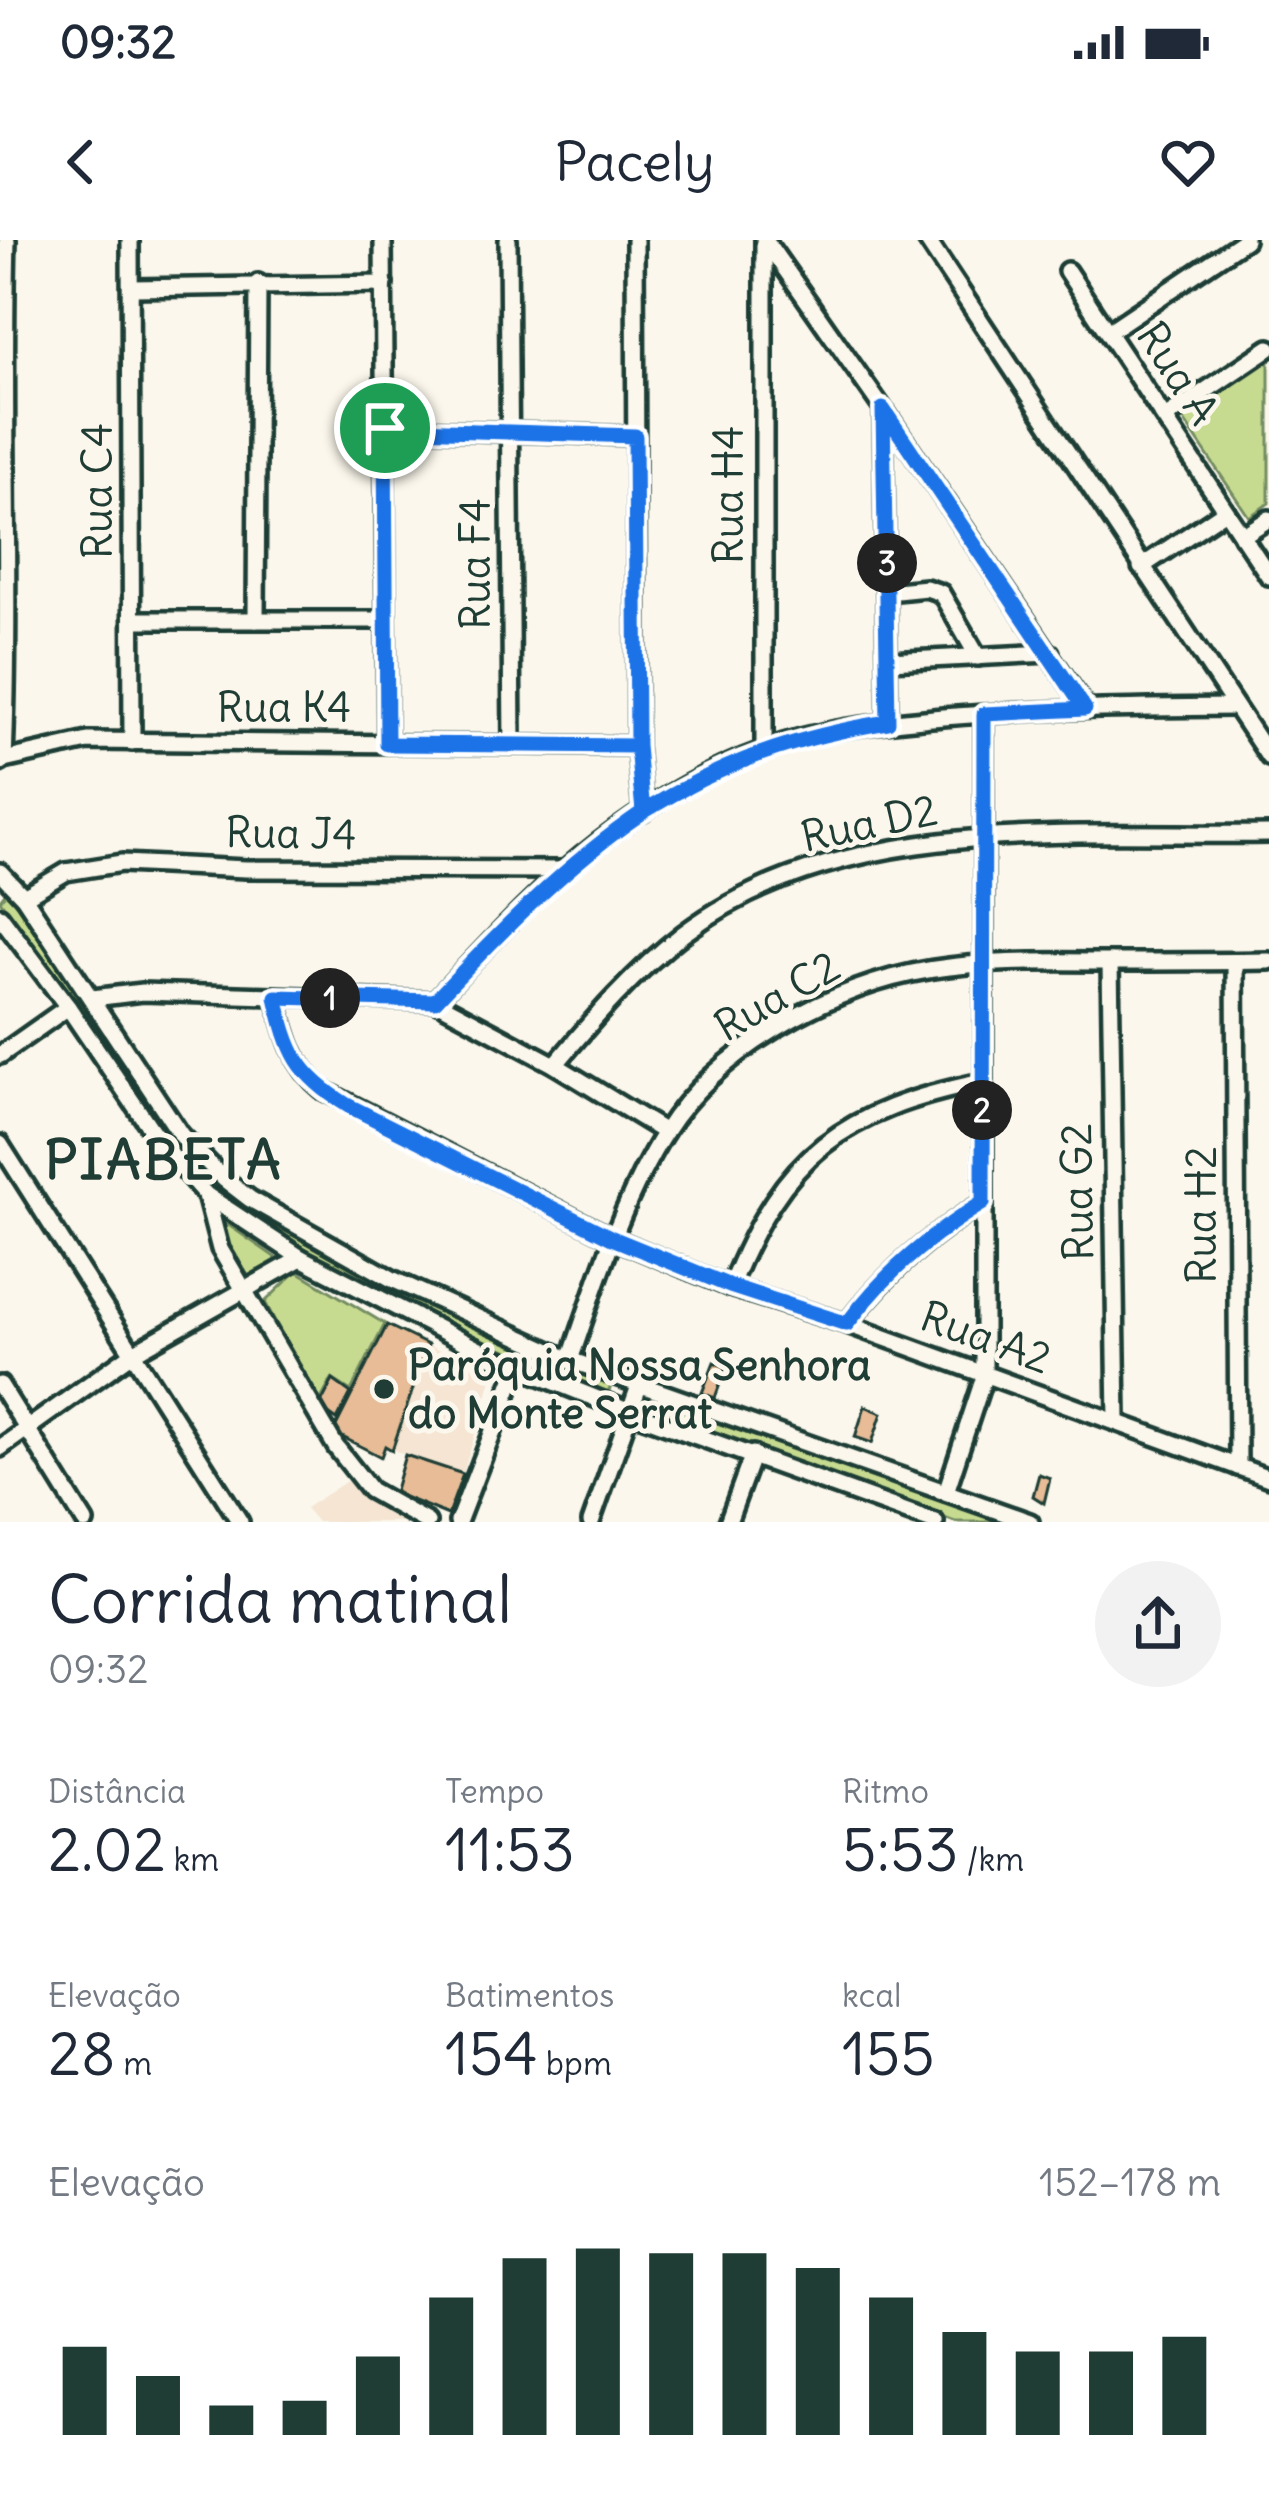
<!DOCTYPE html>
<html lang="pt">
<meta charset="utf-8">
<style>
body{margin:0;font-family:Delius,sans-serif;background:#f2f2f3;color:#1f2937;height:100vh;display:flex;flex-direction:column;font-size:45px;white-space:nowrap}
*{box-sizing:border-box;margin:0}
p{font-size:39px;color:#747a83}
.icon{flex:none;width:66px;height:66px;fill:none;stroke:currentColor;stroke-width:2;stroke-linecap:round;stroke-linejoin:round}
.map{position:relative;height:1282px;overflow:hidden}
.side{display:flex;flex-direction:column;background:#fff;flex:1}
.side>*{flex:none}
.pin{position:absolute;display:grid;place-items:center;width:102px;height:102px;color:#fff;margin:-51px;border:6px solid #fff;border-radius:50%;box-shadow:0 3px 12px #0007}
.km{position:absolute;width:60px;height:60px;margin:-30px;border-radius:50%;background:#222;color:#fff;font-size:33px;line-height:60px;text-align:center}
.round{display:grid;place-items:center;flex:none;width:126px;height:126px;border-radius:63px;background:#f2f2f3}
.head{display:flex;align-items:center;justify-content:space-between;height:204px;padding:0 48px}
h1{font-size:66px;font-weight:600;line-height:90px}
.figures{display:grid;grid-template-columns:repeat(3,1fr);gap:18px;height:204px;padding:12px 48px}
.figures div{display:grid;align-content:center}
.figures b{font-size:60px;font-weight:600}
.figures small{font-size:33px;font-weight:400}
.figures p{font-size:33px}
.chart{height:336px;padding:24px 48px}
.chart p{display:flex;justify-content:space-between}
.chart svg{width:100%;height:216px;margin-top:12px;stroke:#1f3d34;stroke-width:6}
.status{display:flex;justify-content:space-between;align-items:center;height:84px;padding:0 60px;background:#fff;direction:ltr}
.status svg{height:33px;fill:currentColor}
header{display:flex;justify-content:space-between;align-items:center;height:156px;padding:0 48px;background:#fff;font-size:54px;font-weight:600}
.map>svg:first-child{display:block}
.built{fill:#f5e5d2}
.green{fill:#c7db90;stroke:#738c62;stroke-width:3}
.building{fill:#e7bc97;stroke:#1f3d34;stroke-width:3}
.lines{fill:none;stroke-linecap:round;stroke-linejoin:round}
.minor-casing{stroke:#1f3d34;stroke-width:24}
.minor{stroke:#fbf7ec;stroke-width:15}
.route-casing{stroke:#fff;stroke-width:24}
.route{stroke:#1a73e8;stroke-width:15}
.poi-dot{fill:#1f3d34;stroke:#fbf7ec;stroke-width:4.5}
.labels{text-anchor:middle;stroke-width:10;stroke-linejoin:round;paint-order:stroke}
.street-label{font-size:42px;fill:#1f3d34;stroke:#fbf7ec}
.poi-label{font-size:42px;font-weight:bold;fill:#1f3d34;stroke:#fbf7ec;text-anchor:start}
.district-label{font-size:54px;font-weight:bold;letter-spacing:3px;fill:#1f3d34;stroke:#fbf7ec}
</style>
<div class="status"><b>09:32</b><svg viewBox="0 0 49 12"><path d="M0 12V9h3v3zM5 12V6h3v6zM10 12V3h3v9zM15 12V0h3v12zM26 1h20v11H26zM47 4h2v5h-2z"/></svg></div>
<header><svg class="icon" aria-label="back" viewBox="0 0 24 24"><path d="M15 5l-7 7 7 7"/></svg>Pacely<svg class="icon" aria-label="heart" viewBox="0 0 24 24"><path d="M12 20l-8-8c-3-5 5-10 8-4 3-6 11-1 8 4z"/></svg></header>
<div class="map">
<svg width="1269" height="1282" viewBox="0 0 1269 1282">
<rect width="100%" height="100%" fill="#fbf7ec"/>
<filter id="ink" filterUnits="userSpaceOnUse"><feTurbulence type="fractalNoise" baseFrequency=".00833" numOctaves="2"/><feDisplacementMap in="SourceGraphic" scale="24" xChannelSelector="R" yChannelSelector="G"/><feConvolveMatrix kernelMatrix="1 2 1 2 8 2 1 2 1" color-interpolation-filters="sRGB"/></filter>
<g filter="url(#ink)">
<g class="built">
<polygon points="429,1106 493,1136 463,1233 393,1210"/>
<polygon points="350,1239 370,1261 411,1282 317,1282 305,1268"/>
</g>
<g class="green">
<polygon points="1269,116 1269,263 1249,277 1181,176"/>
<polygon points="7,651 169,887 219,945 272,983 342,1022 480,1090 610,1143 610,1149 605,1153 430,1077 285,1001 235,969 162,897 0,660"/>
<polygon points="214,975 279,1020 245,1039"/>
<polygon points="297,1031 385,1084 351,1151 332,1139 318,1165 265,1062"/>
<polygon points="656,1162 1004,1282 955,1282 653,1171"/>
</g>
<g class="building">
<polygon points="387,1085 428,1105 392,1210 385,1206 381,1217 333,1192"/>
<polygon points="714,1122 726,1127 715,1158 702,1153"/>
<polygon points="333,1140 351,1153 337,1180 319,1167"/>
<polygon points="865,1166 882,1173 872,1203 855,1197"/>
<polygon points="405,1215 463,1234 448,1275 394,1253"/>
<polygon points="1039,1234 1050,1238 1044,1263 1033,1256"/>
</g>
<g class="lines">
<g class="minor-casing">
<g id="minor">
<polyline points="130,0 132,502"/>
<polyline points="383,0 387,504"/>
<polyline points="508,0 512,505"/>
<polyline points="635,0 637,506 643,572"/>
<polyline points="764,0 764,510"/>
<polyline points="765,0 883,169 888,482"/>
<polyline points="927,0 1269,517"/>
<polyline points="1067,31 1269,336"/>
<polyline points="133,48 384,44"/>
<polyline points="1108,92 1245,0"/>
<polyline points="886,173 1086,469"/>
<polyline points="1165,178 1269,108"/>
<polyline points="385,188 635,196"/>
<polyline points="1242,296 1269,279"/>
<polyline points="1141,327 1225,271"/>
<polyline points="887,352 926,348 941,353 978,417"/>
<polyline points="134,380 384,380"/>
<polyline points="256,380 258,43"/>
<polyline points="888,421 1050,413"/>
<polyline points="4,520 88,501 637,506"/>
<path d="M0,523l4,-3c7,-173 -2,-347 3,-520"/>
<polyline points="0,632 24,657 181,895 224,939 250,959 392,1039 570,1120 1030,1282"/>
<polyline points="24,657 66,632 122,623 246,629 565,630"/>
<polyline points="0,676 68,767 161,904 206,955 301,1018 493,1117 630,1172 935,1282"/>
<polyline points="1110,722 1117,1181"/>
<polyline points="1235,722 1238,1227"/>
<path d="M276,757c9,37 16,68 47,93l289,148 118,49 117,37 422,154"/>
<path d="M93,758l49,-6 293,9c52,-55 103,-112 163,-158 50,-38 107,-72 166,-93 57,-22 119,-27 179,-33 97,-8 194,-9 291,-10"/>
<polyline points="435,761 555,825 665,892"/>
<polyline points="0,815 68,767"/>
<path d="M555,825c39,-47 79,-93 128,-131 161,-122 395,-97 586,-100"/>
<polyline points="0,904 240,1282"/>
<polyline points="206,955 220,1009 336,1207 370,1250 427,1282"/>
<path d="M730,1047c54,-134 112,-176 252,-205"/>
<path d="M847,1084c38,-50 83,-89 136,-121"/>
<path d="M570,1120c27,-77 51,-158 95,-228 27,-43 70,-79 113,-105 110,-66 194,-66 317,-65 58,0 116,0 174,-1"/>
<polyline points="0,1145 85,1282"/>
<polyline points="0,1208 133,1113 301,1018"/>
<polyline points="946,1252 984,1137 984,474"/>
<polyline points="458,1282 518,1126"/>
<polyline points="591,1282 639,1146"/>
<polyline points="728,1282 753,1214"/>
</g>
</g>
<use href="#minor" class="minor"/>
</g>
</g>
<g class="lines" filter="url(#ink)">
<g class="route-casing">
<path id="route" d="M385,188l250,8 2,310 6,66c-79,54 -143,120 -208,189l-159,-4c13,56 21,77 71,108l265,133 118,48 117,38c37,-50 83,-89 136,-121l1,-489 101,-5 -202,-300 5,313c-93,15 -165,40 -245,90l-6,-66 -250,-2 -2,-316"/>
</g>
<use href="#route" class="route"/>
</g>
<circle class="poi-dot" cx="384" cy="1149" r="12"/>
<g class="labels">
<g class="street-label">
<text transform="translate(1178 133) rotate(57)" y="15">Rua A</text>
<text transform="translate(97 251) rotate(-90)" y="15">Rua C4</text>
<text transform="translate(728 255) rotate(-90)" y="15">Rua H4</text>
<text transform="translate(475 324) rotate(-90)" y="15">Rua F4</text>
<text x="284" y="482">Rua K4</text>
<text transform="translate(869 583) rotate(-12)" y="15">Rua D2</text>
<text transform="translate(291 593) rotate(1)" y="15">Rua J4</text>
<text transform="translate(777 756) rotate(-30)" y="15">Rua C2</text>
<text transform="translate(1077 952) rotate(-91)" y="15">Rua G2</text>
<text transform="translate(1201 975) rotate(-90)" y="15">Rua H2</text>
<text transform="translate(986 1097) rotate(20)" y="15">Rua A2</text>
</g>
<g class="poi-label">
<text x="408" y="1140">Paróquia Nossa Senhora<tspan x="408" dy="48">do Monte Serrat</tspan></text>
</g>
<g class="district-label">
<text x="164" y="939">PIABETA</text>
</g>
</g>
</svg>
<div class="pin" style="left:385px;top:188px;background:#1e9e55"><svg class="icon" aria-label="arrive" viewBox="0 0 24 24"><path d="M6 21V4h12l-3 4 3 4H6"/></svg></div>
<b class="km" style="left:330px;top:758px">1</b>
<b class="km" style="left:982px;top:870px">2</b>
<b class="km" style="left:887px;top:323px">3</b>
</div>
<section class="side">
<div class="head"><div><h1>Corrida matinal</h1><p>09:32</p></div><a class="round"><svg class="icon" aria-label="share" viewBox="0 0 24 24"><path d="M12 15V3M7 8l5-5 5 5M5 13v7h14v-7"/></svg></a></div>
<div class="figures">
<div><p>Distância</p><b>2.02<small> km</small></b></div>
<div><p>Tempo</p><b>11:53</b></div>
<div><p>Ritmo</p><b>5:53<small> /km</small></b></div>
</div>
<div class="figures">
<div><p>Elevação</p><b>28<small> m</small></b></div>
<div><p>Batimentos</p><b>154<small> bpm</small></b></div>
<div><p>kcal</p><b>155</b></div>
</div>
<div class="chart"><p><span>Elevação</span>152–178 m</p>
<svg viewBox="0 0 160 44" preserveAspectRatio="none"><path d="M5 44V26M15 44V32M25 44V38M35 44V37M45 44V28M55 44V16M65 44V8M75 44V6M85 44V7M95 44V7M105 44V10M115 44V16M125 44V23M135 44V27M145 44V27M155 44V24"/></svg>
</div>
</section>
